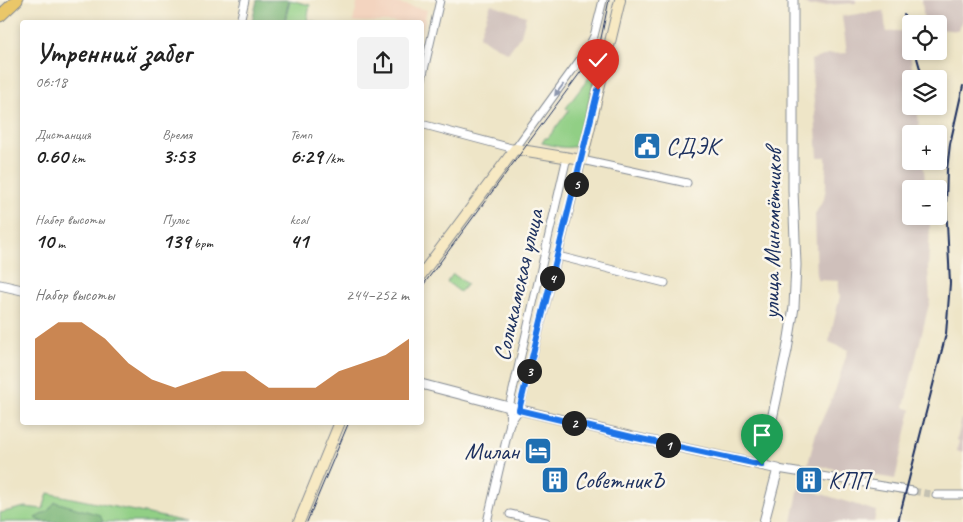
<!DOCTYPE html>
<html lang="ru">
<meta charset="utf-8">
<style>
body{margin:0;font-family:Caveat,sans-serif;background:#f2f2f2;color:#222;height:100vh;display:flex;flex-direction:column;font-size:19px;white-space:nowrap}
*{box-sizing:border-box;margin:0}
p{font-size:16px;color:#767676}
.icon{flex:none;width:28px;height:28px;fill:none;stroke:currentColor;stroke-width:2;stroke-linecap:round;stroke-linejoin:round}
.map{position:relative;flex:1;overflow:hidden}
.details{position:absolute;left:20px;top:20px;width:404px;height:405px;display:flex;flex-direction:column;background:#fff;border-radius:5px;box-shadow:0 2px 8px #0003}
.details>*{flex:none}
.buttons{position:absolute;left:902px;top:15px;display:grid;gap:10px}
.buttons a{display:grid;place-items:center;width:45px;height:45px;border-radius:5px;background:#fff;box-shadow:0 2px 8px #0003;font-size:25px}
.pin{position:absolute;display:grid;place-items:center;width:42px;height:42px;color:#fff;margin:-51px -21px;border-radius:50% 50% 50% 0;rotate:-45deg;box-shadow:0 0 5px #0007}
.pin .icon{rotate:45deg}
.km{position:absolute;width:25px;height:25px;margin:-12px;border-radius:50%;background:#222;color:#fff;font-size:14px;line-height:25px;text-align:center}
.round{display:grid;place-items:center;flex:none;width:52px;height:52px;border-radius:5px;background:#f2f2f2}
.summary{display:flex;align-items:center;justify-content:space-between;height:85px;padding:0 15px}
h1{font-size:28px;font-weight:600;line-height:38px}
.stats{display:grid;grid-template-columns:repeat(3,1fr);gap:8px;height:85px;padding:5px 15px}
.stats div{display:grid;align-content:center}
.stats b{font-size:21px;font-weight:600}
.stats small{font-size:14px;font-weight:400}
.stats p{font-size:14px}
.chart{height:140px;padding:10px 15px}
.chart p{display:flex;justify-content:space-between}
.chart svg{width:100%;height:90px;margin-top:5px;fill:#b45309;opacity:.7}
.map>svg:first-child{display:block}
.built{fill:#f3d4bf}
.industrial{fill:#cfc0bb}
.green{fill:#91cf85;stroke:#567f72}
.forest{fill:#74b272;stroke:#487068}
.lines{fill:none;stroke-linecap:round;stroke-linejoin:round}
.minor-tunnel{stroke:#c4c1b2;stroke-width:7;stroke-dasharray:7 3.5;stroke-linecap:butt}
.minor-casing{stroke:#848a92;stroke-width:9}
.tertiary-casing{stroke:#848a92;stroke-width:11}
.secondary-casing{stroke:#848a92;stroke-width:12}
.primary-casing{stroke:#848a92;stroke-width:13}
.minor{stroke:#fff;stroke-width:7}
.tertiary{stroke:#fff;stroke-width:9}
.secondary{stroke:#f7e9c3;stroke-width:10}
.primary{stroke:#eac769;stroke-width:11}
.tram{stroke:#1b2f5e;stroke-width:1}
.rail{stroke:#1b2f5e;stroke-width:2}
.oneway{fill:#8d97ae}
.route-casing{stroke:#fff;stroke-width:10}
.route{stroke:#1a73e8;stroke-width:6}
.labels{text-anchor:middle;stroke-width:5;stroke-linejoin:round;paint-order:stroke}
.poi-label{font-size:24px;fill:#1b2f5e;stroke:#fbf7ec;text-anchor:start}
.street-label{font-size:24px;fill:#1b2f5e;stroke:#fbf7ec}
</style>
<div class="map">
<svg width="963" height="522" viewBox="0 0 963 522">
<rect width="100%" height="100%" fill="#fbf7ec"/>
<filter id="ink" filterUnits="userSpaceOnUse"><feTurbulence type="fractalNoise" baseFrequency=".02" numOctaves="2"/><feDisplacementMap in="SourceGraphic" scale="10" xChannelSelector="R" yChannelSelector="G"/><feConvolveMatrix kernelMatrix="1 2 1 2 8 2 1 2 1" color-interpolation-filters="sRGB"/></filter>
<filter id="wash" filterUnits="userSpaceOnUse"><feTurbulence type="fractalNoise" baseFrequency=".0096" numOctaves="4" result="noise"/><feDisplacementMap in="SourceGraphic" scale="20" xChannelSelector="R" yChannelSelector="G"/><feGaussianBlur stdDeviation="1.12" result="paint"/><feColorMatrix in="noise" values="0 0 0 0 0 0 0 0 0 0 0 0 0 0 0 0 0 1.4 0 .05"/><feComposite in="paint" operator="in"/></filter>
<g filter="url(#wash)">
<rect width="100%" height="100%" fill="#eee5c7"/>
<polygon class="built" points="358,0 383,0 427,10 421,36 421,22 353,22"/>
<g class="industrial">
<polygon points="805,0 856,0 856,3 810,6 804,4"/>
<polygon points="922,0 963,0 963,15 959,31 939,29 939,24 924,24"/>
<polygon points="491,4 526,16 521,35 508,53 479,37"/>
<polygon points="884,11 886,32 904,31 910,49 913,79 911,79 911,106 917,106 920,134 911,134 911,161 923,161 926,189 911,189 911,216 929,216 930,225 928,269 930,300 904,407 911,410 895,479 808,464 816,433 835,391 848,350 829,342 840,296 838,292 839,281 817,280 815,214 824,199 826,186 826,157 818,157 811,60 830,54 847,53 842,16"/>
<polygon points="963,413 963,453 957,451 959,441 957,440"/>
<polygon points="799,487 876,511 874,522 792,522"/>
</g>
<g class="green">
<polygon points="290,0 310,5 307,20 317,22 285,22"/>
<path d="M597,67l-18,76c-8,9 -26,2 -37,0l3,-5h3l21,-28 -3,-2z"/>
<polygon points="453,274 467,284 460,292 447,282"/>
<polygon points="48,493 187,522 0,522 0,513 25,507 43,509"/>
</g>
<g class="forest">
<polygon points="257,0 289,0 284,22 252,22"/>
<polygon points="55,502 100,515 103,522 42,522 35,518 48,511"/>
</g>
</g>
<g filter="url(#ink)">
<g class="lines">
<polyline class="minor-tunnel" points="913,491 936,495"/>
<g class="minor-casing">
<g id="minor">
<polyline points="240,22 245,0"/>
<polyline points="421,83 440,0"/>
<polyline points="421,124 515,149 587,50 594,36 603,0"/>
<polyline points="558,256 665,283"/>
<polyline points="510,423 519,410 582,160 687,183"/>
<polyline points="778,469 913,491"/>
<polyline points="936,495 963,495"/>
<polyline points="510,514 546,522"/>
<polyline points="487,522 510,423 509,407 567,157"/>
</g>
</g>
<g class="tertiary-casing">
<g id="tertiary">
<polyline points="0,285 22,290"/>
<polyline points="421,384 509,407 633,437 778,469 764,522"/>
<polyline points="762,465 787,350 794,307 796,265 793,190 793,0"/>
</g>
</g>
<g class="secondary-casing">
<g id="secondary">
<polyline points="421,275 515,149 582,160 620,0"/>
<polyline points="299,522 340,422"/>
</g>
</g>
<g class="primary-casing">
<polyline id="primary" points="0,16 17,0"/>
</g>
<use href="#minor" class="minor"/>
<use href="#tertiary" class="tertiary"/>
<use href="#secondary" class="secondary"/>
<use href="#primary" class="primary"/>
<g class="tram">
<polyline points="421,288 594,54 600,43 609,0"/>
<polyline points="307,522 349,422"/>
</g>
<g class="rail">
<polyline points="904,15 911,37"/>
<polyline points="915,51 923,79"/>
<polyline points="898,522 946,334 950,283 946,203 947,170 950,144 963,86"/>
</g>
</g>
<defs><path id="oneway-solid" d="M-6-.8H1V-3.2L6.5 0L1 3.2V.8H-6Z" transform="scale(1.25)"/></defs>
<use class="oneway" href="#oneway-solid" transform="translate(559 90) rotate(127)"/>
</g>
<g class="lines" filter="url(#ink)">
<g class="route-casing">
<polyline id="route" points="598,90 519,410 632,437 762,465"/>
</g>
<use href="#route" class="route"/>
</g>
<defs>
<g id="civic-square" transform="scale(1.4375)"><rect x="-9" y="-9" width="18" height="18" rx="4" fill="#1f6fb2" stroke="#fbf7ec"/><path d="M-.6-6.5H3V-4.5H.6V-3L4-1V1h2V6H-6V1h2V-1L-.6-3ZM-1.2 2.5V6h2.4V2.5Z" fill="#fff"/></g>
<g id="hotel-square" transform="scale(1.4375)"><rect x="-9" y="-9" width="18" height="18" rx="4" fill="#1f6fb2" stroke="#fbf7ec"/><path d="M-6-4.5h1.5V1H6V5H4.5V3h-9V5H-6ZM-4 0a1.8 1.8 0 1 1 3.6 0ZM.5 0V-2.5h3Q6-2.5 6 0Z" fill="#fff"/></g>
<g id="building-square" transform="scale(1.4375)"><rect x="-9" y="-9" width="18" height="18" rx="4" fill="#1f6fb2" stroke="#fbf7ec"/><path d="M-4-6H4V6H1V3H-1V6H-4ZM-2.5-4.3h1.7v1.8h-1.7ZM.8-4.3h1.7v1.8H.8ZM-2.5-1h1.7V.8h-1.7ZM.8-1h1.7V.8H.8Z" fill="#fff"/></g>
</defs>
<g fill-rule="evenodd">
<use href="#civic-square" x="647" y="146"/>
<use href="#hotel-square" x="538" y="451"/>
<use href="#building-square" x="555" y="480"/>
<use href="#building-square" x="809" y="480"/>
</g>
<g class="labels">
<g class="poi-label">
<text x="666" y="154">СДЭК</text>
<text x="519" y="459" text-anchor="end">Милан</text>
<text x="574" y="488">СоветникЪ</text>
<text x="828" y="488">КПП</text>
</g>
<g class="street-label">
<text transform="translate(772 234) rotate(-89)" y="8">улица Миномётчиков</text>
<text transform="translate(518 285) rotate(-77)" y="8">Соликамская улица</text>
</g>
</g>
</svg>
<div class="buttons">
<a><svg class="icon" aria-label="locate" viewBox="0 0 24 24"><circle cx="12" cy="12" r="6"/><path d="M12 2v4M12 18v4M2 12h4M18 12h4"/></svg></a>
<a><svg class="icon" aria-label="layers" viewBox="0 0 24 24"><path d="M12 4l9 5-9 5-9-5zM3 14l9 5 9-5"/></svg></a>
<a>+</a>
<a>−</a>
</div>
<div class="pin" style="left:762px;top:465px;background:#1e9e55"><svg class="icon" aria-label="arrive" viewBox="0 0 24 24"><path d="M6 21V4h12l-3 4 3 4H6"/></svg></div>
<div class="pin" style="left:598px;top:90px;background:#d93025"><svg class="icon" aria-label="check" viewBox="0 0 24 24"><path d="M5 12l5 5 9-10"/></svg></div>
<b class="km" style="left:668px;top:445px">1</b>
<b class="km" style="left:574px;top:423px">2</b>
<b class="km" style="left:529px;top:371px">3</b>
<b class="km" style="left:552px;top:278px">4</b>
<b class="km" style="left:576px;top:184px">5</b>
<section class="details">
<div class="summary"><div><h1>Утренний забег</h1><p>06:18</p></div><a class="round"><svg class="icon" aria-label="share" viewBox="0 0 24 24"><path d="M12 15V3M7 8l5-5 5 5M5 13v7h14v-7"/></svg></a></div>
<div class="stats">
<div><p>Дистанция</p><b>0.60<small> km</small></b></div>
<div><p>Время</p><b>3:53</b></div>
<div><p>Темп</p><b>6:29<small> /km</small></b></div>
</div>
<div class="stats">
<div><p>Набор высоты</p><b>10<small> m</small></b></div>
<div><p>Пульс</p><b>139<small> bpm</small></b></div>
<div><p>kcal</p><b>41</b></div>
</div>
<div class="chart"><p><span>Набор высоты</span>244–252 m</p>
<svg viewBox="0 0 160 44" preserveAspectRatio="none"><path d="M0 44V14L10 6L20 6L30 14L40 26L50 34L60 38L70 34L80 30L90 30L100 38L110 38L120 38L130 30L140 26L150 22L160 14V44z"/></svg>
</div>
</section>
</div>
